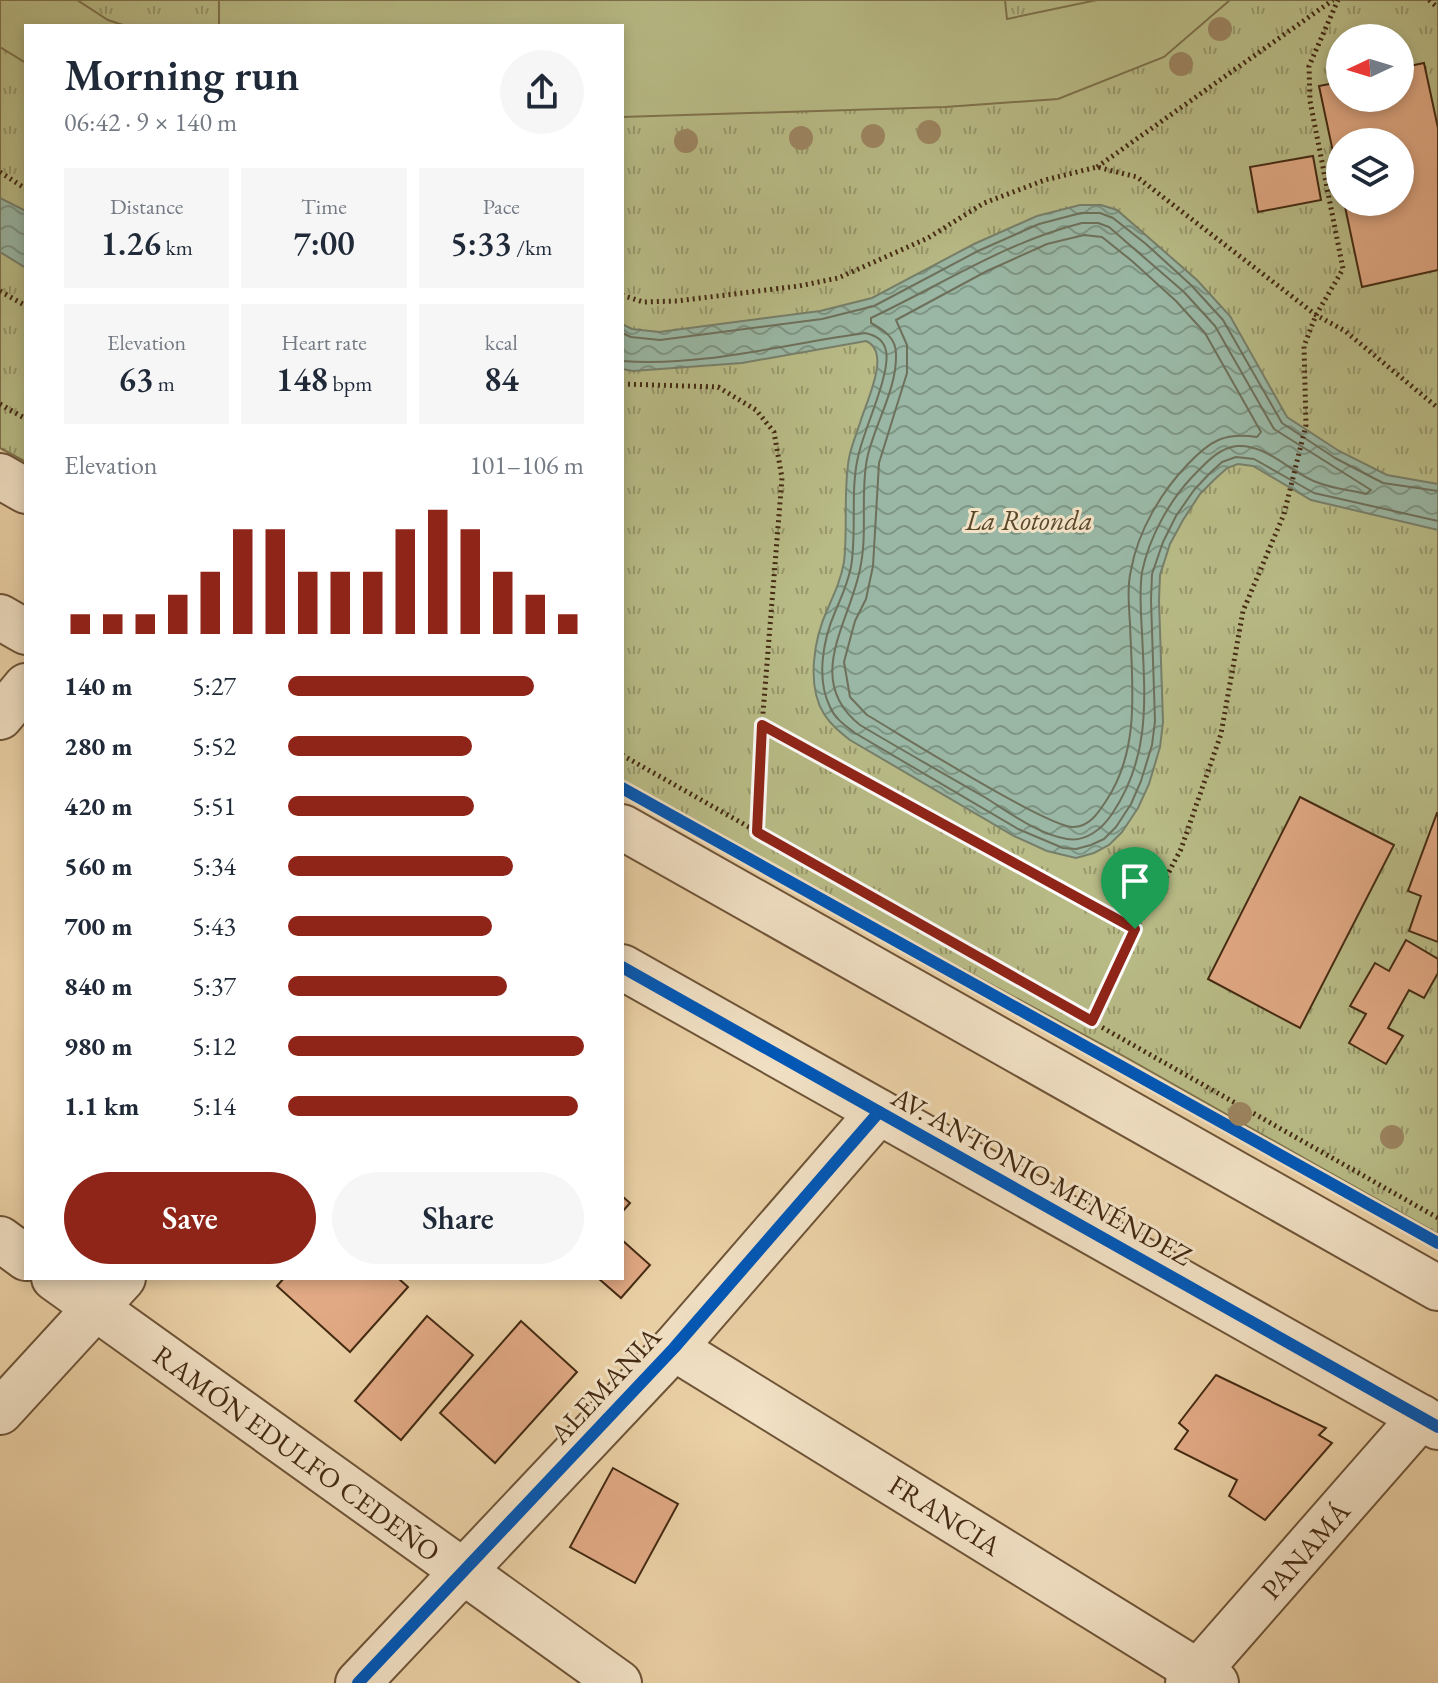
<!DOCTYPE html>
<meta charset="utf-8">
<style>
body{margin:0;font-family:"EB Garamond",serif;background:#f6f6f7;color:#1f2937;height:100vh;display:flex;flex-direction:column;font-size:30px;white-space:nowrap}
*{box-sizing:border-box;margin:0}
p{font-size:26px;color:#747a83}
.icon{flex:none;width:44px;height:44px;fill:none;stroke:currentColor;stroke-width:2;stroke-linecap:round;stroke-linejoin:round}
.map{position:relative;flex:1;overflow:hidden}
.sheet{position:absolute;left:24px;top:24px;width:600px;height:1256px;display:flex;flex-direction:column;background:#fff;border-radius:0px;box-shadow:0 4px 12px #0003}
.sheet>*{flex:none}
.needle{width:52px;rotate:266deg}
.buttons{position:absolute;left:1326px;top:24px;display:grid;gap:16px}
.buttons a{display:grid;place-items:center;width:88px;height:88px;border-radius:50%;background:#fff;box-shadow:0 4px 12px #0003;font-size:40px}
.pin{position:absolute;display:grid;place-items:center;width:68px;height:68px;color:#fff;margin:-82px -34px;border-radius:50% 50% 50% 0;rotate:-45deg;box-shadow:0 0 8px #0007}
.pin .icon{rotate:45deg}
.round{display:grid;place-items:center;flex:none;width:84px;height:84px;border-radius:42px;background:#f6f6f7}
.headline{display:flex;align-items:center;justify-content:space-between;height:136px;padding:0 40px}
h1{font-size:44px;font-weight:600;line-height:60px}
.metrics{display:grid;grid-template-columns:repeat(3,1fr);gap:12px;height:136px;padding:8px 40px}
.metrics div{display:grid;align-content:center;border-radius:0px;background:#f6f6f7;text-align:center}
.metrics b{font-size:34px;font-weight:600}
.metrics small{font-size:22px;font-weight:400}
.metrics p{font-size:22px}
.chart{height:224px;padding:16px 40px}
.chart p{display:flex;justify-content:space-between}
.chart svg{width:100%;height:144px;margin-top:8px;stroke:#8f2418;stroke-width:6}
.button{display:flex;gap:16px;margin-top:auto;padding:16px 40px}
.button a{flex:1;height:92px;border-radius:48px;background:#8f2418;color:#fff;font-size:32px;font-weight:600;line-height:92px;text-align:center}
.button a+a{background:#f6f6f7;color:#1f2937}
ul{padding:0 40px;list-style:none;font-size:26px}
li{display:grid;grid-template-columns:128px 96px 1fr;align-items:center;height:60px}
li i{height:20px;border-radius:10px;background:#8f2418}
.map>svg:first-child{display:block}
.grass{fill:url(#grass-tufts);stroke:#7e724c;stroke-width:2;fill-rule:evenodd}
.pitch{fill:#b8bb86;stroke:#7e724c;stroke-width:2}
.water{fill:url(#water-waves);stroke:#777f6a;stroke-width:2}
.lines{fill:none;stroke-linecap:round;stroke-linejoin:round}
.shore{stroke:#6e705b;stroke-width:2}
.building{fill:#e1a984;stroke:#442a12;stroke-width:2}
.minor-casing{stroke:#6e5437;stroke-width:48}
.path{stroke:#442a12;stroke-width:5;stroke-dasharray:2 4;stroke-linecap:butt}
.minor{stroke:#f2e1c5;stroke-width:44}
.cycleway-casing{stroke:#f2e1c5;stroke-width:17}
.cycleway{stroke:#0057b8;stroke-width:12}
.tree{fill:#9c8561}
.route-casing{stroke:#fff;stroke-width:16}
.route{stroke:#8f2418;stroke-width:10}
.labels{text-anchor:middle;stroke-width:6;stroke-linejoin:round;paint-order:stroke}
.park-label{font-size:28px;font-style:italic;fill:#5b4729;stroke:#f2e1c5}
.street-label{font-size:28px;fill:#442a12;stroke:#f2e1c5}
</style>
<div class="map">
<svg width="1438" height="1683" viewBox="0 0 1438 1683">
<defs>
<pattern id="grass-tufts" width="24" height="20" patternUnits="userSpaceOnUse" patternTransform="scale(2)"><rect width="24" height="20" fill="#b8bb86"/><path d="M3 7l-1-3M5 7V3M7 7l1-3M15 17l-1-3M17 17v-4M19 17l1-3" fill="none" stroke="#97986c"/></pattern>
<pattern id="water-waves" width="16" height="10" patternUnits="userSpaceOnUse" patternTransform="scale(2)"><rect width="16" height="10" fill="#99b7a4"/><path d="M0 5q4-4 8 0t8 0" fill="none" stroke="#7e9584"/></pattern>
</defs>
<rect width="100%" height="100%" fill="#ebd1a6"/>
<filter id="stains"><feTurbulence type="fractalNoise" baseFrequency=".0025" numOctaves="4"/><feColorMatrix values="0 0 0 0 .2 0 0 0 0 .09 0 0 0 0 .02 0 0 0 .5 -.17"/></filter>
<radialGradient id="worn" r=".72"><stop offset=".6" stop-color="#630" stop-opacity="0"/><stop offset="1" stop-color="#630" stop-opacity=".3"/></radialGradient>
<path class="grass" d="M0,0h1438v1234l-311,-176 -505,-273v-759h-596v436l-26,-14zM1340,38h60v60h-60zM1340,142h60v60h-60z"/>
<g class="pitch">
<polygon points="0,0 77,0 108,20 126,26 26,26 26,63 0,47"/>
<polygon points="219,0 1005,0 1007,19 1097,0 1230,0 1164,57 1058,99 945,107 622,117 622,26 219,26"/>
</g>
<g class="water">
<polygon points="0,198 26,211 26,268 0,252"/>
<path d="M1080,205h21l16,5 80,70 33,36 57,101 52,34 48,24 51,9v46l-127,-30 -58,-34 -15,-2 -11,4 -12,11 -15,15 -17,26 -13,24 -10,31 -1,25 4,122 -3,25 -11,37 -11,24 -16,24 -13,13 -15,8 -18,5 -29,-7 -33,-15 -164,-96c-10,-8 -19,-15 -26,-26 -18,-29 -10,-76 4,-106 7,-16 13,-29 16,-46 4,-34 -1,-70 5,-104 2,-11 7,-23 11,-35 6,-21 32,-71 6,-82l-124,22 -109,8 -11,-2v-45l10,5 27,3 161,-21 52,-13 102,-54 63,-28z"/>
</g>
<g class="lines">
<g class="shore">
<path d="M1082,223h16l11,4 75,65 31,34 59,103 97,61 -5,4c-15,-4 -32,-5 -47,-11 -28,-9 -51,-39 -82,-37 -19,2 -32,18 -44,30 -24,25 -44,62 -51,96 -3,20 -1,41 0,61 3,66 9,123 -30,181 -10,15 -26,28 -45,25 -29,-5 -57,-26 -81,-41 -42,-24 -84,-48 -126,-73 -57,-45 -10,-103 0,-156 8,-36 0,-74 7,-110 7,-34 30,-69 29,-105 0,-16 -12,-24 -25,-31v-5c70,-33 135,-76 211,-95z"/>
<path d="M1084,235l18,2 30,24 44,40 29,32 56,99 -4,5c-33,-5 -47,4 -69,27 -27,28 -50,67 -57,106 -4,17 -2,36 -1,54 2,60 11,125 -24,177 -8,12 -16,25 -32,26 -24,2 -176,-94 -207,-112l-17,-18 -6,-35 11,-41 11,-22 7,-33 6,-103 28,-90v-28l-11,-25 91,-49 60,-27z"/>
<polyline points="622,333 631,337 660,340 822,319 874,306 978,251 1039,224 1081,213 1100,213 1113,218 1146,244 1191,285 1223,320 1282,423 1335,458 1383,483 1438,491"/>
<path d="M622,361c82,6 162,-17 243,-28 10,2 19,7 21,18 5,23 -23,80 -28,106 -8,35 -1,74 -7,110 -4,19 -9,28 -16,45 -12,28 -19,67 -5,95 5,12 16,19 25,26l163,96 45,19 13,1 15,-4 13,-6 12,-12 15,-23 10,-23 11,-36 3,-24 -4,-121 1,-26 11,-32 13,-26 18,-26 16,-17 12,-11 14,-5 18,2 60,34 124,28"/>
</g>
</g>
<g class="building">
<polygon points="1424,63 1438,128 1438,270 1362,287 1344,202 1400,202 1400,142 1340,142 1340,185 1319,86 1340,82 1340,98 1400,98 1400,68"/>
<polygon points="1313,156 1321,200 1258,212 1250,167"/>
<polygon points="1300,797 1394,845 1300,1028 1208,979"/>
<polygon points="1437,813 1438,813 1438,942 1409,931 1421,896 1408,891"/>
<polygon points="1406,940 1438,959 1438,973 1424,998 1409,990 1388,1028 1403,1036 1386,1064 1349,1043 1366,1014 1350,1006 1375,963 1389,971"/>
<polygon points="622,1196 630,1203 622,1212"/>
<polygon points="622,1240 650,1265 621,1298 598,1278 622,1278"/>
<polygon points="284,1278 398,1278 408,1287 350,1352 277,1286"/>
<polygon points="427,1316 473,1355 401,1440 355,1401"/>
<polygon points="521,1321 577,1372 495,1463 440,1413"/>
<polygon points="1216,1375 1326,1428 1319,1435 1332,1443 1265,1520 1229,1496 1237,1480 1175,1449 1188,1431 1179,1423"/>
<polygon points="613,1468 678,1504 635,1583 570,1547"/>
</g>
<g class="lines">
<g class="minor-casing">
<g id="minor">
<polyline points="0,476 26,491"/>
<polyline points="0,617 26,632"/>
<polyline points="0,717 26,686"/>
<polyline points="622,827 1438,1288"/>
<polyline points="622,967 1438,1427"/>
<polyline points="0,1239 26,1258"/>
<polyline points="54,1278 619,1683"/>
<polyline points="674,1348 1216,1683"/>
<polyline points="0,1412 123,1278"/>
<polyline points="358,1683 674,1348 879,1112"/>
<polyline points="1188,1683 1421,1417"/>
</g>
</g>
<g class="path">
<polyline points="1429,0 1438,8"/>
<polyline points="1097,167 1333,0"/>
<polyline points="0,172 26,189"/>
<polyline points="0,291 26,306"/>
<polyline points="622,295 643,302 677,301 799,286 838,278 928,238 984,203 1045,180 1097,167 1137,177 1316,315 1345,331 1438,408"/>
<polyline points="622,384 718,387 756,410 774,432 782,478 762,725 757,832"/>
<polyline points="0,404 26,419"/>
<polyline points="762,725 1135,929"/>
<polyline points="622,755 1438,1218"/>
<polyline points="1092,1021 1135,929 1152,904 1181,849 1221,734 1243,611 1284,514 1306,425 1304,346 1316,315 1343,269 1310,101 1309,66 1338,0"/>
</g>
<use href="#minor" class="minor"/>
<g class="cycleway-casing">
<g id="cycleway">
<polyline points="622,788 1438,1243"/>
<polyline points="622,967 1438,1427"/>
<polyline points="358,1683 674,1348 879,1112"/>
</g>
</g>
<use href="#cycleway" class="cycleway"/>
</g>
<g class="tree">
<circle cx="1220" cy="29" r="12"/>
<circle cx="1181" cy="64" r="12"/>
<circle cx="929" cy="132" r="12"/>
<circle cx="873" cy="136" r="12"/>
<circle cx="801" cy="138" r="12"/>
<circle cx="686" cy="141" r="12"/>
<circle cx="1240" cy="1114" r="12"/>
<circle cx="1392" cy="1137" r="12"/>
</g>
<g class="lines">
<g class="route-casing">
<polygon id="route" points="762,725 1135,929 1092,1021 757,832"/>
</g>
<use href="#route" class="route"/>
</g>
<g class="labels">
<g class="park-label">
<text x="1029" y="530">La Rotonda</text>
</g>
<g class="street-label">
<text transform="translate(1042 1176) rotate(29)" y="10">AV. ANTONIO MENÉNDEZ</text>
<text transform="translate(605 1385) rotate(-47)" y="10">ALEMANIA</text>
<text transform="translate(297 1453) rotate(36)" y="10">RAMÓN EDULFO CEDEÑO</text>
<text transform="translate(945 1515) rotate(32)" y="10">FRANCIA</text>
<text transform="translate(1305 1550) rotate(-49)" y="10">PANAMÁ</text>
</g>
</g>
<rect width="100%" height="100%" filter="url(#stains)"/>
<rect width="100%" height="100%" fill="url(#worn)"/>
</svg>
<div class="buttons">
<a><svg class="needle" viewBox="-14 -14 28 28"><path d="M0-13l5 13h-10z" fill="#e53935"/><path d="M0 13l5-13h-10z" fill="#747a83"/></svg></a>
<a><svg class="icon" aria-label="layers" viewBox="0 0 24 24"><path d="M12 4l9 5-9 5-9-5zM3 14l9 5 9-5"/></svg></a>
</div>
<div class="pin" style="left:1135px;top:929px;background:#1e9e55"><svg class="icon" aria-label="arrive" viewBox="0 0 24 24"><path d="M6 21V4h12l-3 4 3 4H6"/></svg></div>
<section class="sheet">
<div class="headline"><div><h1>Morning run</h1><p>06:42 · 9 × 140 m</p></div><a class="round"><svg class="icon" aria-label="share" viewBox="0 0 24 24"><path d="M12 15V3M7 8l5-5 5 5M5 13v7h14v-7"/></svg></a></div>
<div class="metrics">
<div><p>Distance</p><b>1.26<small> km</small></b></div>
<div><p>Time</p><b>7:00</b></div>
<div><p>Pace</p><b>5:33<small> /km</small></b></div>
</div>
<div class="metrics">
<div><p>Elevation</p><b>63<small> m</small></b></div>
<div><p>Heart rate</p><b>148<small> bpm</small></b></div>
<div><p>kcal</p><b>84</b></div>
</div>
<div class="chart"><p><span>Elevation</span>101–106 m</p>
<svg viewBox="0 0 160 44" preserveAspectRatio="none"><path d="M5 44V38M15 44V38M25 44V38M35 44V32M45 44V25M55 44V12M65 44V12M75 44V25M85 44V25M95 44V25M105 44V12M115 44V6M125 44V12M135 44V25M145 44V32M155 44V38"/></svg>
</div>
<ul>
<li><b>140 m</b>5:27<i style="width:83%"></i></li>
<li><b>280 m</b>5:52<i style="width:62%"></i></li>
<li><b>420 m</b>5:51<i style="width:63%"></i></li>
<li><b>560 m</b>5:34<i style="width:76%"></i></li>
<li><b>700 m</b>5:43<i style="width:69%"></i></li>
<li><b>840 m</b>5:37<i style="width:74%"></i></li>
<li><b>980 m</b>5:12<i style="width:100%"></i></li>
<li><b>1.1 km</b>5:14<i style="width:98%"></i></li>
</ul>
<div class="button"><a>Save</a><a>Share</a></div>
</section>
</div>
